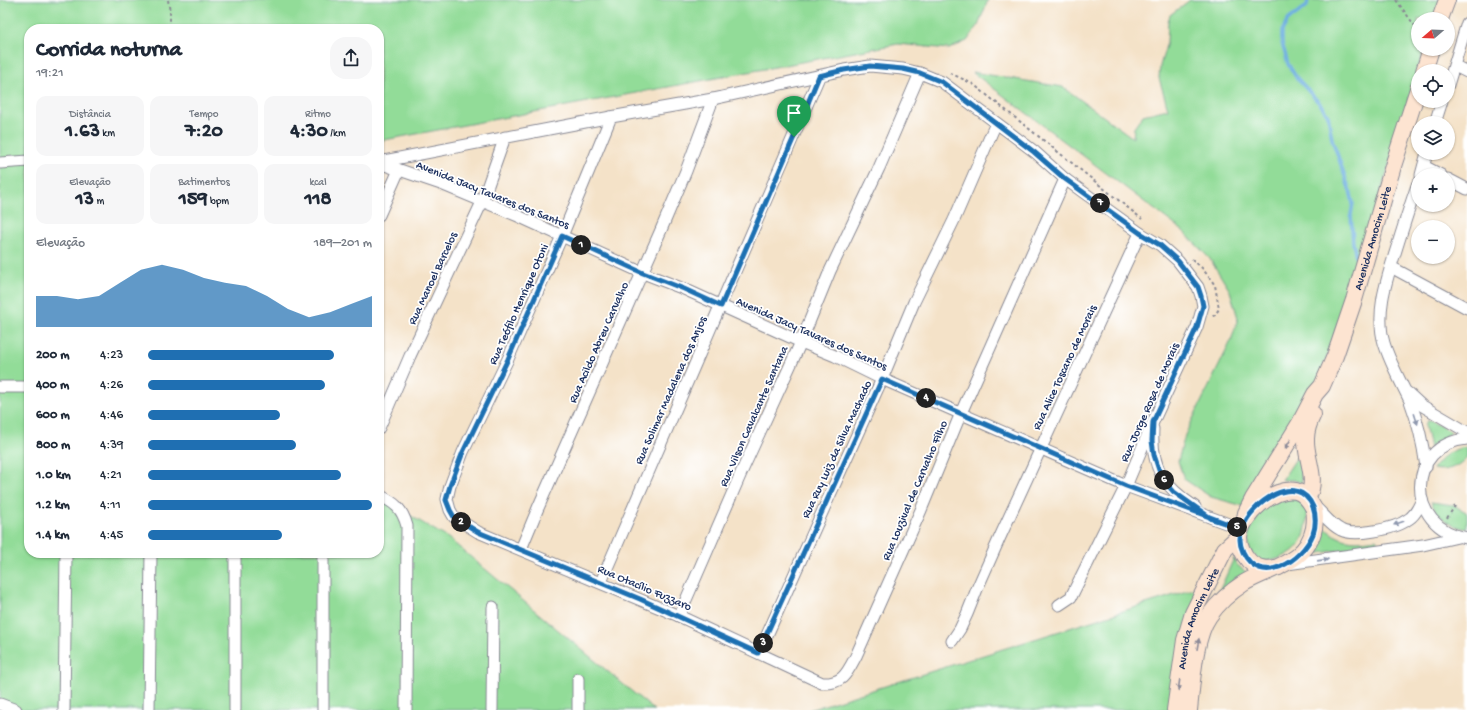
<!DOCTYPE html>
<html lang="pt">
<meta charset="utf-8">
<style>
body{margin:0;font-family:"Gochi Hand",sans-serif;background:#f6f6f7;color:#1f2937;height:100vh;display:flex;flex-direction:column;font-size:15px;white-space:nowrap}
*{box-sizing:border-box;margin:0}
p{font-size:13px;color:#747a83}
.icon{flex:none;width:22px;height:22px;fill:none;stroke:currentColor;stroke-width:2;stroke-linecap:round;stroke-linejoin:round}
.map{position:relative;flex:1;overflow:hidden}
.panel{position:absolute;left:24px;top:24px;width:360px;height:534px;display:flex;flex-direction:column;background:#fff;border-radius:16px;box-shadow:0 1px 3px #0004}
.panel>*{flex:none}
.needle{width:26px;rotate:251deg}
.fabs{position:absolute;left:1411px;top:12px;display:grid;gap:8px}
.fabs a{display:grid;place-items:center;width:44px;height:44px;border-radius:50%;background:#fff;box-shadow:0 1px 3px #0004;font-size:20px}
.pin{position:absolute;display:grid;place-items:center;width:34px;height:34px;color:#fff;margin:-41px -17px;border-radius:50% 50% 50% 0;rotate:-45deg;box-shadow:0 0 4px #0007}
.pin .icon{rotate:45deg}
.km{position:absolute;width:20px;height:20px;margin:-10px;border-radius:50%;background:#222;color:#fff;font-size:11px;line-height:20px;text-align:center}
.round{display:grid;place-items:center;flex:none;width:42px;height:42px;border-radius:16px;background:#f6f6f7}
.headline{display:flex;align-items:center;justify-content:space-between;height:68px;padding:0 12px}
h1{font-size:22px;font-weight:800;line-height:30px}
.figures{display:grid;grid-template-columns:repeat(3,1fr);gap:6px;height:68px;padding:4px 12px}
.figures div{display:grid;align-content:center;border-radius:10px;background:#f6f6f7;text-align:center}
.figures b{font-size:20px;font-weight:800}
.figures small{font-size:11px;font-weight:400}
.figures p{font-size:11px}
.chart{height:112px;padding:8px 12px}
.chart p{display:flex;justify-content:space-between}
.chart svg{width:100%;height:72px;margin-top:4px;fill:#1f6fb2;opacity:.7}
ul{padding:0 12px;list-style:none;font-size:13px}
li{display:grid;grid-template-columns:64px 48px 1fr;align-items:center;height:30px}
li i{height:10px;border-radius:5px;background:#1f6fb2}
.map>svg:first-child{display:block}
.green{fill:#92dc98;stroke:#56867b}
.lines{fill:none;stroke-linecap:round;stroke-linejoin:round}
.stream{stroke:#6eafe2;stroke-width:3.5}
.street-casing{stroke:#888893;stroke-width:13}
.secondary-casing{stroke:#888893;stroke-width:18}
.path{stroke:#888893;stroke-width:2;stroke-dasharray:3 3;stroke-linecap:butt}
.street{stroke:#fff;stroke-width:11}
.secondary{stroke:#fde4d1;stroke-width:16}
.oneway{fill:#8d97ae}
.oneway2{fill:#8c8a98}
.route-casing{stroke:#fff;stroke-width:8}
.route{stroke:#1f6fb2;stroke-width:5}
.labels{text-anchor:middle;stroke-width:3.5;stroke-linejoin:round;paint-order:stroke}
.street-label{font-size:12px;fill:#1b2f5e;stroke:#fff}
</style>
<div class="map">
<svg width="1467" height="710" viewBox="0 0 1467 710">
<rect width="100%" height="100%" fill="#fff"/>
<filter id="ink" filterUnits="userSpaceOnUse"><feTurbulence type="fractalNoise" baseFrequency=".025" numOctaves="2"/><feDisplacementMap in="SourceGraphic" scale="8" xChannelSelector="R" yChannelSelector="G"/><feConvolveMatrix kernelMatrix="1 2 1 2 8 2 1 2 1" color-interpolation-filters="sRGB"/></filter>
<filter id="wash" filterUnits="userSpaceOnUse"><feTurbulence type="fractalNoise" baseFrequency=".012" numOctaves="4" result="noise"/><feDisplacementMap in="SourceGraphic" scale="16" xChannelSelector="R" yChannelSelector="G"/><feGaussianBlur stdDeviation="0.9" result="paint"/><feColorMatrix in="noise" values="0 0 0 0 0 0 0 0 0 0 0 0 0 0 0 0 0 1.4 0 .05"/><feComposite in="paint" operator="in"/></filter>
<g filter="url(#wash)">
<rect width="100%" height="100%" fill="#f4e2c8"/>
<g class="green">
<polygon points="0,0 988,0 978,26 967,41 949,49 898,44 379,141 379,29 29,29 29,553 379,553 379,497 448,538 654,710 0,710"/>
<polygon points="1190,0 1441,0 1434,19 1418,19 1418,49 1424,49 1351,291 1309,406 1247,507 1211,497 1184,479 1178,461 1185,435 1231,341 1238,318 1230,291 1210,259 1183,231 972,72 1063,87 1133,138 1134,128 1143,115 1168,109 1159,78 1160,66 1167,42 1168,21 1170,15"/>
<polygon points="1427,421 1430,421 1450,431 1451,433 1435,443 1430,448 1425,425"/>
<path d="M1467,447v10c-9,10 -20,15 -34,12 8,-12 20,-21 34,-22z"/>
<polygon points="1299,454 1302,483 1294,480 1282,480"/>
<path d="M1286,498c19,2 24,12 20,29 -1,7 -3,14 -8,19 -8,9 -22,15 -33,15 -6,0 -9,-3 -12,-7 -13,-15 2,-37 14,-48 5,-4 14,-6 19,-8z"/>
<path d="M1431,502l22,3 13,7 1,2v15c-17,-3 -29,-11 -36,-27z"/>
<path d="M1323,528c5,2 9,6 13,8 13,7 27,5 41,3l1,6 -59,8 -2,-4 5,-12z"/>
<polygon points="1234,558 1236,564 1247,573 1235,578 1218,594"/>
<polygon points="1203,586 1185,710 809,710"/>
</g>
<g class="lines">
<polyline class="stream" points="1308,0 1307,6 1288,20 1282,31 1282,43 1288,64 1296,77 1321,105 1328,115 1332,139 1351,194 1353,203 1351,215 1353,243 1356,257 1360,261"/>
</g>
</g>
<g filter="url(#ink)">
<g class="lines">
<g class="street-casing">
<g id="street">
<polyline points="1455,66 1467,72"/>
<polyline points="1448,85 1467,23"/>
<path d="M611,117l-49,119 -54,123 -45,93 -13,34 -3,13 3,11 4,7 24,15 201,84 143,67c21,1 25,-10 34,-27l65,-146 40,-97 104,-234"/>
<polyline points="1435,123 1442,101"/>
<polyline points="379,162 611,117 713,99 844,70 870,66 903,69 920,73 942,82 1035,152 1065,179 1140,233 1160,245 1178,261 1198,287 1201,296 1203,306 1197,327 1153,422 1126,486 1071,597 1059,605"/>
<polyline points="0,163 29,161"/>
<polyline points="379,163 441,184 518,216 643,273 684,289 801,342 835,356 882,379 1126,486 1242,529"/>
<polyline points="1424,166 1441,175"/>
<polyline points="1421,175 1427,153"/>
<polyline points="1448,179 1467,189"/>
<path d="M1418,183c-8,22 -15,45 -22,67 -9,29 -21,62 -12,93 6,20 17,39 26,58 8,21 13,43 16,66"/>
<polyline points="379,215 399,170"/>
<polyline points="1391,267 1467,308"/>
<polyline points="0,387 29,387"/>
<polyline points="1408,393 1421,405 1467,432"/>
<polyline points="379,428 410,356 482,202 505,137"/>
<path d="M1153,429c-2,39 10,57 42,78"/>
<path d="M1467,439c-61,5 -63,89 0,99"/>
<path d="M379,495c16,8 23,13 28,31l-1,184"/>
<path d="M1313,505c10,8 16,19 28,25 13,7 54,-1 66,-10 8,-4 11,-12 15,-20"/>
<polyline points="521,549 538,508 661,230 686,171 713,99"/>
<polyline points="235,553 235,710"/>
<polyline points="323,553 323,710"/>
<polyline points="1287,564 1423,545 1458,537"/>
<polyline points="601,582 819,77"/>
<polyline points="679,616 742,471 801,342 830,271 879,168 920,73"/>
<polyline points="952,641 960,629 967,614 977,589 1000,537 1140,233"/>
<polyline points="759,653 882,379 914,302 954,220 996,123"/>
<polyline points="578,679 578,710"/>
<polyline points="0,704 16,710"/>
<polyline points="64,710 66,553"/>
<polyline points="149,710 151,553"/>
<polyline points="492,710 493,607"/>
</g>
</g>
<g class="secondary-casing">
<g id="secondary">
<polyline points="1440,19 1447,0"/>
<polyline points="1424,71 1431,49"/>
<path d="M1307,498c12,-18 -2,-40 -1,-59 0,-8 3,-17 7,-25"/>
<path id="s1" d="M1244,523l2,-10 7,-14 47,-76 15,-29 7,-8 13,-30 19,-56 39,-134 25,-77"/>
<path id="s2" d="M1175,710l10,-70 8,-27 32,-64 14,-13"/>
<path d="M1189,710c3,-26 5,-73 20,-94 9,-13 21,-24 35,-33 26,-16 63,-19 70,-55 1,-7 2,-14 -1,-21 -4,-7 -9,-14 -17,-16 -22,-5 -55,24 -57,46 0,9 4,17 10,24 9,9 19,9 30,6"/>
</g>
</g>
<g class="path">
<polyline points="168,0 170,12 170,29"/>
<polyline points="1396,0 1418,30"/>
<polyline points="950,73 973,84 1142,219"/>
<polyline points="1192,259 1202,268 1215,285 1219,309 1215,315 1211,317"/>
<polyline points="1447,518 1455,506"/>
</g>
<use href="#street" class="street"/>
<use href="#secondary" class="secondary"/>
</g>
<defs><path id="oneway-solid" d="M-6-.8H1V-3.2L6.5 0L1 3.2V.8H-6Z"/></defs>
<g class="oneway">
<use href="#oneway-solid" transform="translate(1416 419) rotate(72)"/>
<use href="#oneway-solid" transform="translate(1399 523) rotate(160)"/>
<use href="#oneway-solid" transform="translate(1323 560) rotate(-8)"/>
</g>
<g class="oneway2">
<use href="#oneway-solid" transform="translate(1288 444) rotate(120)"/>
<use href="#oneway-solid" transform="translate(1198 644) rotate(-80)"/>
<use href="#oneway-solid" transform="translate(1179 685) rotate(98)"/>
</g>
</g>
<g class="lines" filter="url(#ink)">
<g class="route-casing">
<path id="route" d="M794,137l-73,169 -37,-17 -41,-16 -81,-37 -54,123 -45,93 -13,34 -4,14 4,10 4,7 24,15 162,67 118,54 124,-274 244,107 116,43c-3,8 -3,15 1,23 17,36 59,9 70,-18 3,-8 3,-19 0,-27 -16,-37 -62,-4 -71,22l-30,-10 -38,-27 -10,-11 -5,-11 -5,-15 -2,-14 1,-19 44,-95 6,-21 -2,-10 -3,-9 -20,-26 -18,-16 -20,-12 -75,-54 -31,-27 -92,-70 -22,-9 -17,-4 -33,-3 -26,4 -25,6 -25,61"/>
</g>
<use href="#route" class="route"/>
</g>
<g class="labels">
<g class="street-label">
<text transform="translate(493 194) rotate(22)" y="4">Avenida Jacy Tavares dos Santos</text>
<text dy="4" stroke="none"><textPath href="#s1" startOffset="315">Avenida Amocim Leite</textPath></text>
<text transform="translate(432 278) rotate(-65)" y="4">Rua Manoel Barcelos</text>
<text transform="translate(518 304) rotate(-66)" y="4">Rua Teófilo Henrique Otoni</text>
<text transform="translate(812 333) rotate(24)" y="4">Avenida Jacy Tavares dos Santos</text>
<text transform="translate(598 342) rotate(-66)" y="4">Rua Acildo Abreu Carvalho</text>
<text transform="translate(1064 367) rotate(-65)" y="4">Rua Alice Toscano de Morais</text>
<text transform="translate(670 390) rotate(-66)" y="4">Rua Solimar Madalena dos Anjos</text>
<text transform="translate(1149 402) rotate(-66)" y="4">Rua Jorge Rosa de Morais</text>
<text transform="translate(753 416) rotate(-66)" y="4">Rua Vilson Cavalcante Santana</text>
<text transform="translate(836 449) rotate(-65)" y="4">Rua Ruy Luiz da Silva Machado</text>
<text transform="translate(914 490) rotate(-67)" y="4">Rua Louzival de Carvalho Filho</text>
<text transform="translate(645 587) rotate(23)" y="4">Rua Otacílio Fuzzaro</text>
<text dy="4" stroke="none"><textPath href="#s2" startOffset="95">Avenida Amocim Leite</textPath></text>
</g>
</g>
</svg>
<div class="fabs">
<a><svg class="needle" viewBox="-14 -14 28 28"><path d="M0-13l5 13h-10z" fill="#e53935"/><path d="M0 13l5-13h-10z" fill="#747a83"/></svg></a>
<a><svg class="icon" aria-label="locate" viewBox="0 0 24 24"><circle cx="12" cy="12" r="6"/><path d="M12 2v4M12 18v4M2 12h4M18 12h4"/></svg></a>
<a><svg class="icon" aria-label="layers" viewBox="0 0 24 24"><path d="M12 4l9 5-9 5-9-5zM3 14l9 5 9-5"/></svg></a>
<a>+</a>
<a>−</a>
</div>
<div class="pin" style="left:794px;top:137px;background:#1e9e55"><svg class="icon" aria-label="arrive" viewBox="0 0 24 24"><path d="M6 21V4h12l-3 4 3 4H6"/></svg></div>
<b class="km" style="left:581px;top:245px">1</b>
<b class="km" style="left:461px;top:522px">2</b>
<b class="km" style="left:763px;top:643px">3</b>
<b class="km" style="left:926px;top:398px">4</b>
<b class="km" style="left:1237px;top:527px">5</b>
<b class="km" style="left:1164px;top:480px">6</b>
<b class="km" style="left:1100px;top:203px">7</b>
<section class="panel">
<div class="headline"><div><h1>Corrida noturna</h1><p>19:21</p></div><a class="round"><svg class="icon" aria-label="share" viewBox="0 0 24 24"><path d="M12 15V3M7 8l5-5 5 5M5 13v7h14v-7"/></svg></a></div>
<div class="figures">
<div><p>Distância</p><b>1.63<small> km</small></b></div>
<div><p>Tempo</p><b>7:20</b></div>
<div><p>Ritmo</p><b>4:30<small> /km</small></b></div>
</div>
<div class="figures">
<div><p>Elevação</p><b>13<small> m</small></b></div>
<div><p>Batimentos</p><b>159<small> bpm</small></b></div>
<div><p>kcal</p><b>118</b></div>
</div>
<div class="chart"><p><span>Elevação</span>189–201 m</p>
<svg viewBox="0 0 160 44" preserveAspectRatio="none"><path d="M0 44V25L10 25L20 27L30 25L40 17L50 9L60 6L70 9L80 14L90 17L100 19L110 25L120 33L130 38L140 35L150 30L160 25V44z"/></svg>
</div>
<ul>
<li><b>200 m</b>4:23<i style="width:83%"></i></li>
<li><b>400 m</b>4:26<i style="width:79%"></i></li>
<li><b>600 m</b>4:46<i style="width:59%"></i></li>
<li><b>800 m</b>4:39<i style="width:66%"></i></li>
<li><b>1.0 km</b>4:21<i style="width:86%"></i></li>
<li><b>1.2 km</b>4:11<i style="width:100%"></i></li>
<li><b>1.4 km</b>4:45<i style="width:60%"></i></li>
</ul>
</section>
</div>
